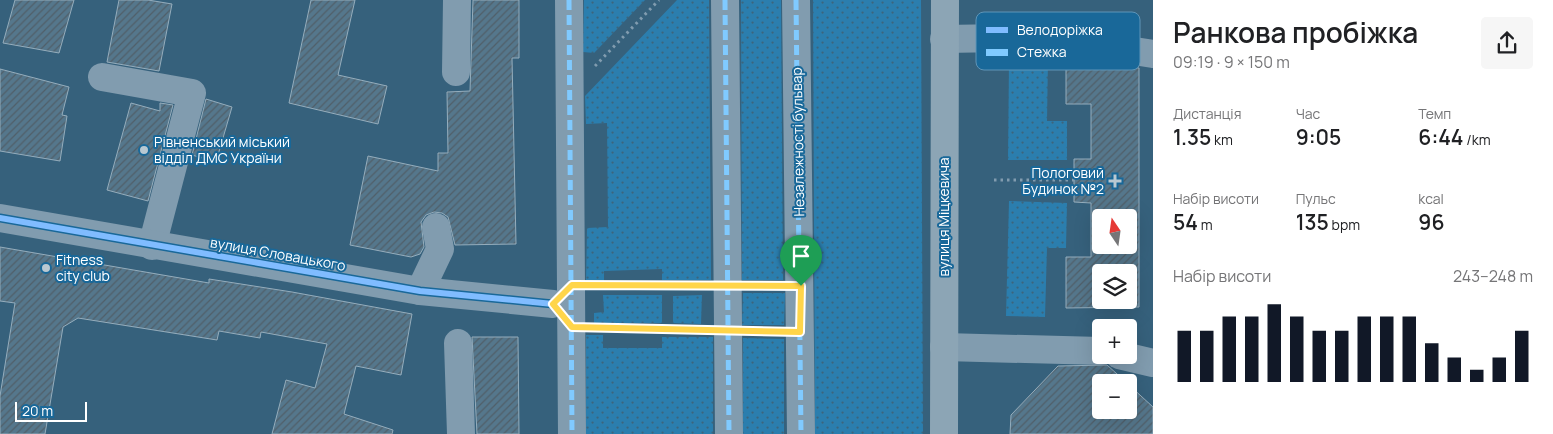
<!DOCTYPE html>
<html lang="uk">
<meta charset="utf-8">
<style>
body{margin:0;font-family:Manrope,sans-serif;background:#f6f6f6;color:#202124;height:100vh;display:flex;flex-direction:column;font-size:19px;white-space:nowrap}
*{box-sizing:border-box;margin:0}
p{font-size:16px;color:#757577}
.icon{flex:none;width:28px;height:28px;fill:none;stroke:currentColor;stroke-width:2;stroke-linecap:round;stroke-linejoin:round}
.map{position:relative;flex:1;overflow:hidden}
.sheet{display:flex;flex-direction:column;background:#fff;width:400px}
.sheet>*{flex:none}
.needle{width:32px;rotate:347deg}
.fabs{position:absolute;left:1092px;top:209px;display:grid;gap:10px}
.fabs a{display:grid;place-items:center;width:45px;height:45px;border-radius:5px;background:#fff;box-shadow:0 5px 20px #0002;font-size:25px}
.scale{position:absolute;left:15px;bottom:12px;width:72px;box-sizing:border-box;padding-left:5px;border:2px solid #fff;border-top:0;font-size:14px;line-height:18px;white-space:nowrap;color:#fff;-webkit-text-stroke:4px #196899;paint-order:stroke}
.pin{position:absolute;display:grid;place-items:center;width:42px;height:42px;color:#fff;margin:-51px -21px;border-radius:50% 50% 50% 0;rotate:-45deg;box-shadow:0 0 5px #0007}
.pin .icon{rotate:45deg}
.round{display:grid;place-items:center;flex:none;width:52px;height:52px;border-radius:5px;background:#f6f6f6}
.overview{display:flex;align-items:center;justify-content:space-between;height:85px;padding:0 20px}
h1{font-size:28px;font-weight:600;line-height:38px}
.stats{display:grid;grid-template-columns:repeat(3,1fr);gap:8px;height:85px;padding:5px 20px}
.stats div{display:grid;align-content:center}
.stats b{font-size:21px;font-weight:600}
.stats small{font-size:14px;font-weight:400}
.stats p{font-size:14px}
.chart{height:140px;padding:10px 20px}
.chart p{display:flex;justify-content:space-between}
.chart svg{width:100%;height:90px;margin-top:5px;stroke:#111827;stroke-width:6}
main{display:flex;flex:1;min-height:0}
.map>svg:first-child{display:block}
.grass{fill:url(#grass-dots)}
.building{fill:url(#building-hatch);stroke:#95adbc;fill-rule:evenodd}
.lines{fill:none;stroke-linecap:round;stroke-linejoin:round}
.path{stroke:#819caf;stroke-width:3;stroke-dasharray:2.5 4;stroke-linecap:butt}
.minor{stroke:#819caf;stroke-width:28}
.major{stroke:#8ca5b5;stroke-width:28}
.quiet{stroke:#80caff;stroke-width:5;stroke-dasharray:10 5;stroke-linecap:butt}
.cycleway-casing{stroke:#196899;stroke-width:9}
.cycleway{stroke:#80bcff;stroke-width:6}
.route-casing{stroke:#fff;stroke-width:10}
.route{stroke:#ffd54a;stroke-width:6}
.poi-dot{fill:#b9c8d1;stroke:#196899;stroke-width:2}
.labels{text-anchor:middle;stroke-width:4;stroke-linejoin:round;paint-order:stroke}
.poi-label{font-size:14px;fill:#fff;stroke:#196899;text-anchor:start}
.street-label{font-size:14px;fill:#fff;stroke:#196899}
.key{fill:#196899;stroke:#5e95b8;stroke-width:1}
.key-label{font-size:14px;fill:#fff}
</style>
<main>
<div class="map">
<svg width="1153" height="434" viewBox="0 0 1153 434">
<defs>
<pattern id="grass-dots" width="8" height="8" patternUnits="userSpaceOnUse" patternTransform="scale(1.25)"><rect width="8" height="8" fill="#2b7eae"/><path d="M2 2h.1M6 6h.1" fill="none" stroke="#3c657d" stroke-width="1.8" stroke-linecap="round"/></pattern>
<pattern id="building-hatch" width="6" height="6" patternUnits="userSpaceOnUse" patternTransform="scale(1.25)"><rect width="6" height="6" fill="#55778c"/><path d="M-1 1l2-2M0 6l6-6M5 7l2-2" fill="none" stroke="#505f69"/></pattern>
</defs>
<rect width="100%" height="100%" fill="#36617c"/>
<g class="grass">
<polygon points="584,0 645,0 594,53 583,52"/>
<polygon points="677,0 709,0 711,280 662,280 662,269 604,271 604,282 586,281 587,228 608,227 607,123 586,124 585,96"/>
<polygon points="741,0 781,0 783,280 742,280"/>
<polygon points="813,0 921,0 923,434 815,434"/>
<polygon points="1009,60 1048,60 1047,121 1067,121 1067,160 1008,160"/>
<polygon points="1009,201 1067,203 1066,248 1047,248 1045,317 1006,316"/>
<polygon points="743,293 785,293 784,325 742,325"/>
<polygon points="603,295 662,295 662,323 594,323 594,313 604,312"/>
<polygon points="702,295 701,324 673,323 673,296"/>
<polygon points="586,335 603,335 603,348 662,348 662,337 713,337 713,434 586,434"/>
<polygon points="743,338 784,339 784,434 743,434"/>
</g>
<g class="building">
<polygon points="15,0 74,0 59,53 3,43"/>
<polygon points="119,0 148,0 172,4 159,71 107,62"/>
<polygon points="311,0 355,0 338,75 387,86 378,124 289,103"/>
<polygon points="473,0 519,0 519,58 512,58 516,244 455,245 448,217 442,213 434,212 426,215 421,222 424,247 420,254 411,257 350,245 368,156 438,171 438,153 448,153 447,92 470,91"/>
<path d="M1066,58l73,10v239l-73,1v-51h25v-54l-17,-1v-43h17v-55h-25zM1101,218h28v27h-28zM1101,272h28v28h-28z"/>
<polygon points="0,69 69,87 62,115 67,116 60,161 0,151"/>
<polygon points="206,99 232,107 216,162 192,155"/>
<polygon points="131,103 160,111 160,103 173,105 148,201 107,190"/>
<polygon points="0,247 209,283 209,279 292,292 412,314 401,375 356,366 344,414 393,430 392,434 272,434 286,380 315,388 327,344 261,332 260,338 219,331 217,340 78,318 63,327 45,434 0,434 0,396 15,303 0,301"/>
<polygon points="472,337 518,337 519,434 477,434"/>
<polygon points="1107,365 1126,382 1101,382 1101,410 1129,410 1129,385 1153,407 1153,434 1010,434 1011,415 1058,366"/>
</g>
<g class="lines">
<g class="path">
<polyline points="595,66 659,0"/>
<polyline points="994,180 1075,180"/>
<polyline points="596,285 702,286"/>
<polyline points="754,287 775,286"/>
<polyline points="597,328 703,330"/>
<polyline points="754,331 776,331"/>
</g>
<g class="minor">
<polyline points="569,0 572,434"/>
<polyline points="725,0 729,434"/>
<polyline points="796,0 801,434"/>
<path d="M944,39c70,-2 140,3 209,15"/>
<polyline points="456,72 457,0"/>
<polyline points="102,77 192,93 152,246"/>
<polyline points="0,218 420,291 553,304"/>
<polyline points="420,291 440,249 436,227"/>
<polyline points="458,343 461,434"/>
<polyline points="944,347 1101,351"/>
<polyline points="1119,355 1153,363"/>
</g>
<polyline class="major" points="944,434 945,0"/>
<g class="quiet">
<polyline points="569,0 572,434"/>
<polyline points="725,0 729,434"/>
<polyline points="796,0 801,434"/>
</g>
<g class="cycleway-casing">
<polyline id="cycleway" points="0,218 420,291 553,304"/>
</g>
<use href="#cycleway" class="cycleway"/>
</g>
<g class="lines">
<g class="route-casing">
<polygon id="route" points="572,285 801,286 800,332 572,327 553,304"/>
</g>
<use href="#route" class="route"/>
</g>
<g class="poi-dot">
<circle cx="144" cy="150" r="5"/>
<path d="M1112.5 173.5h5v5h5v5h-5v5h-5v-5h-5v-5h5z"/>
<circle cx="46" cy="268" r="5"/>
</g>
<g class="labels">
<g class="poi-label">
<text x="154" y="147">Рівненський міський<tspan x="154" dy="16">відділ ДМС України</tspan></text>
<text x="1104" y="178" text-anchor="end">Пологовий<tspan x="1104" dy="16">Будинок №2</tspan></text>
<text x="56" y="265">Fitness<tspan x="56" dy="16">city club</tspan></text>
</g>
<g class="street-label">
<text transform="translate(798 142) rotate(-91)" y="5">Незалежності бульвар</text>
<text transform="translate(944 217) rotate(-90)" y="5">вулиця Міцкевича</text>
<text transform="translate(278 254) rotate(10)" y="5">вулиця Словацького</text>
</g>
</g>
<rect x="976" y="12" width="164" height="58" rx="8" class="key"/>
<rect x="986" y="27" width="22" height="6" fill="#80bcff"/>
<rect x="986" y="49" width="22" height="7" fill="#80caff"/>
<g class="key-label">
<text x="1017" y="35">Велодоріжка</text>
<text x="1017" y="57">Стежка</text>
</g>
</svg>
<div class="fabs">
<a><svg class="needle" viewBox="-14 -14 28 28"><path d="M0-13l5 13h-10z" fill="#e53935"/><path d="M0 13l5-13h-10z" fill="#757577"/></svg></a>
<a><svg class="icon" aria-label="layers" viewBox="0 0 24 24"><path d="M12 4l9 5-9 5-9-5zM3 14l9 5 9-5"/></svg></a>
<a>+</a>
<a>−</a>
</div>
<div class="scale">20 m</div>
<div class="pin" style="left:801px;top:286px;background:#1e9e55"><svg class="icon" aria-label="arrive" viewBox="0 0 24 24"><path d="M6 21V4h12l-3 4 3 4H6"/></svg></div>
</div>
<section class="sheet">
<div class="overview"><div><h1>Ранкова пробіжка</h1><p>09:19 · 9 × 150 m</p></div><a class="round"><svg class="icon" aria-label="share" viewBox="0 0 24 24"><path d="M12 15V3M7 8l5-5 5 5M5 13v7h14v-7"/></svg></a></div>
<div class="stats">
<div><p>Дистанція</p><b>1.35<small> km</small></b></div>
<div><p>Час</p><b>9:05</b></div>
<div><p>Темп</p><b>6:44<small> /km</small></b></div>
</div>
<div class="stats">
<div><p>Набір висоти</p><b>54<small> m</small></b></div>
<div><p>Пульс</p><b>135<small> bpm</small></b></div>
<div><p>kcal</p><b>96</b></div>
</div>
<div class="chart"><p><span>Набір висоти</span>243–248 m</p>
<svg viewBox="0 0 160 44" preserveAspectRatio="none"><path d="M5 44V19M15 44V19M25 44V12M35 44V12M45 44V6M55 44V12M65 44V19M75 44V19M85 44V12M95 44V12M105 44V12M115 44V25M125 44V32M135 44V38M145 44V32M155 44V19"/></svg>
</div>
</section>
</main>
